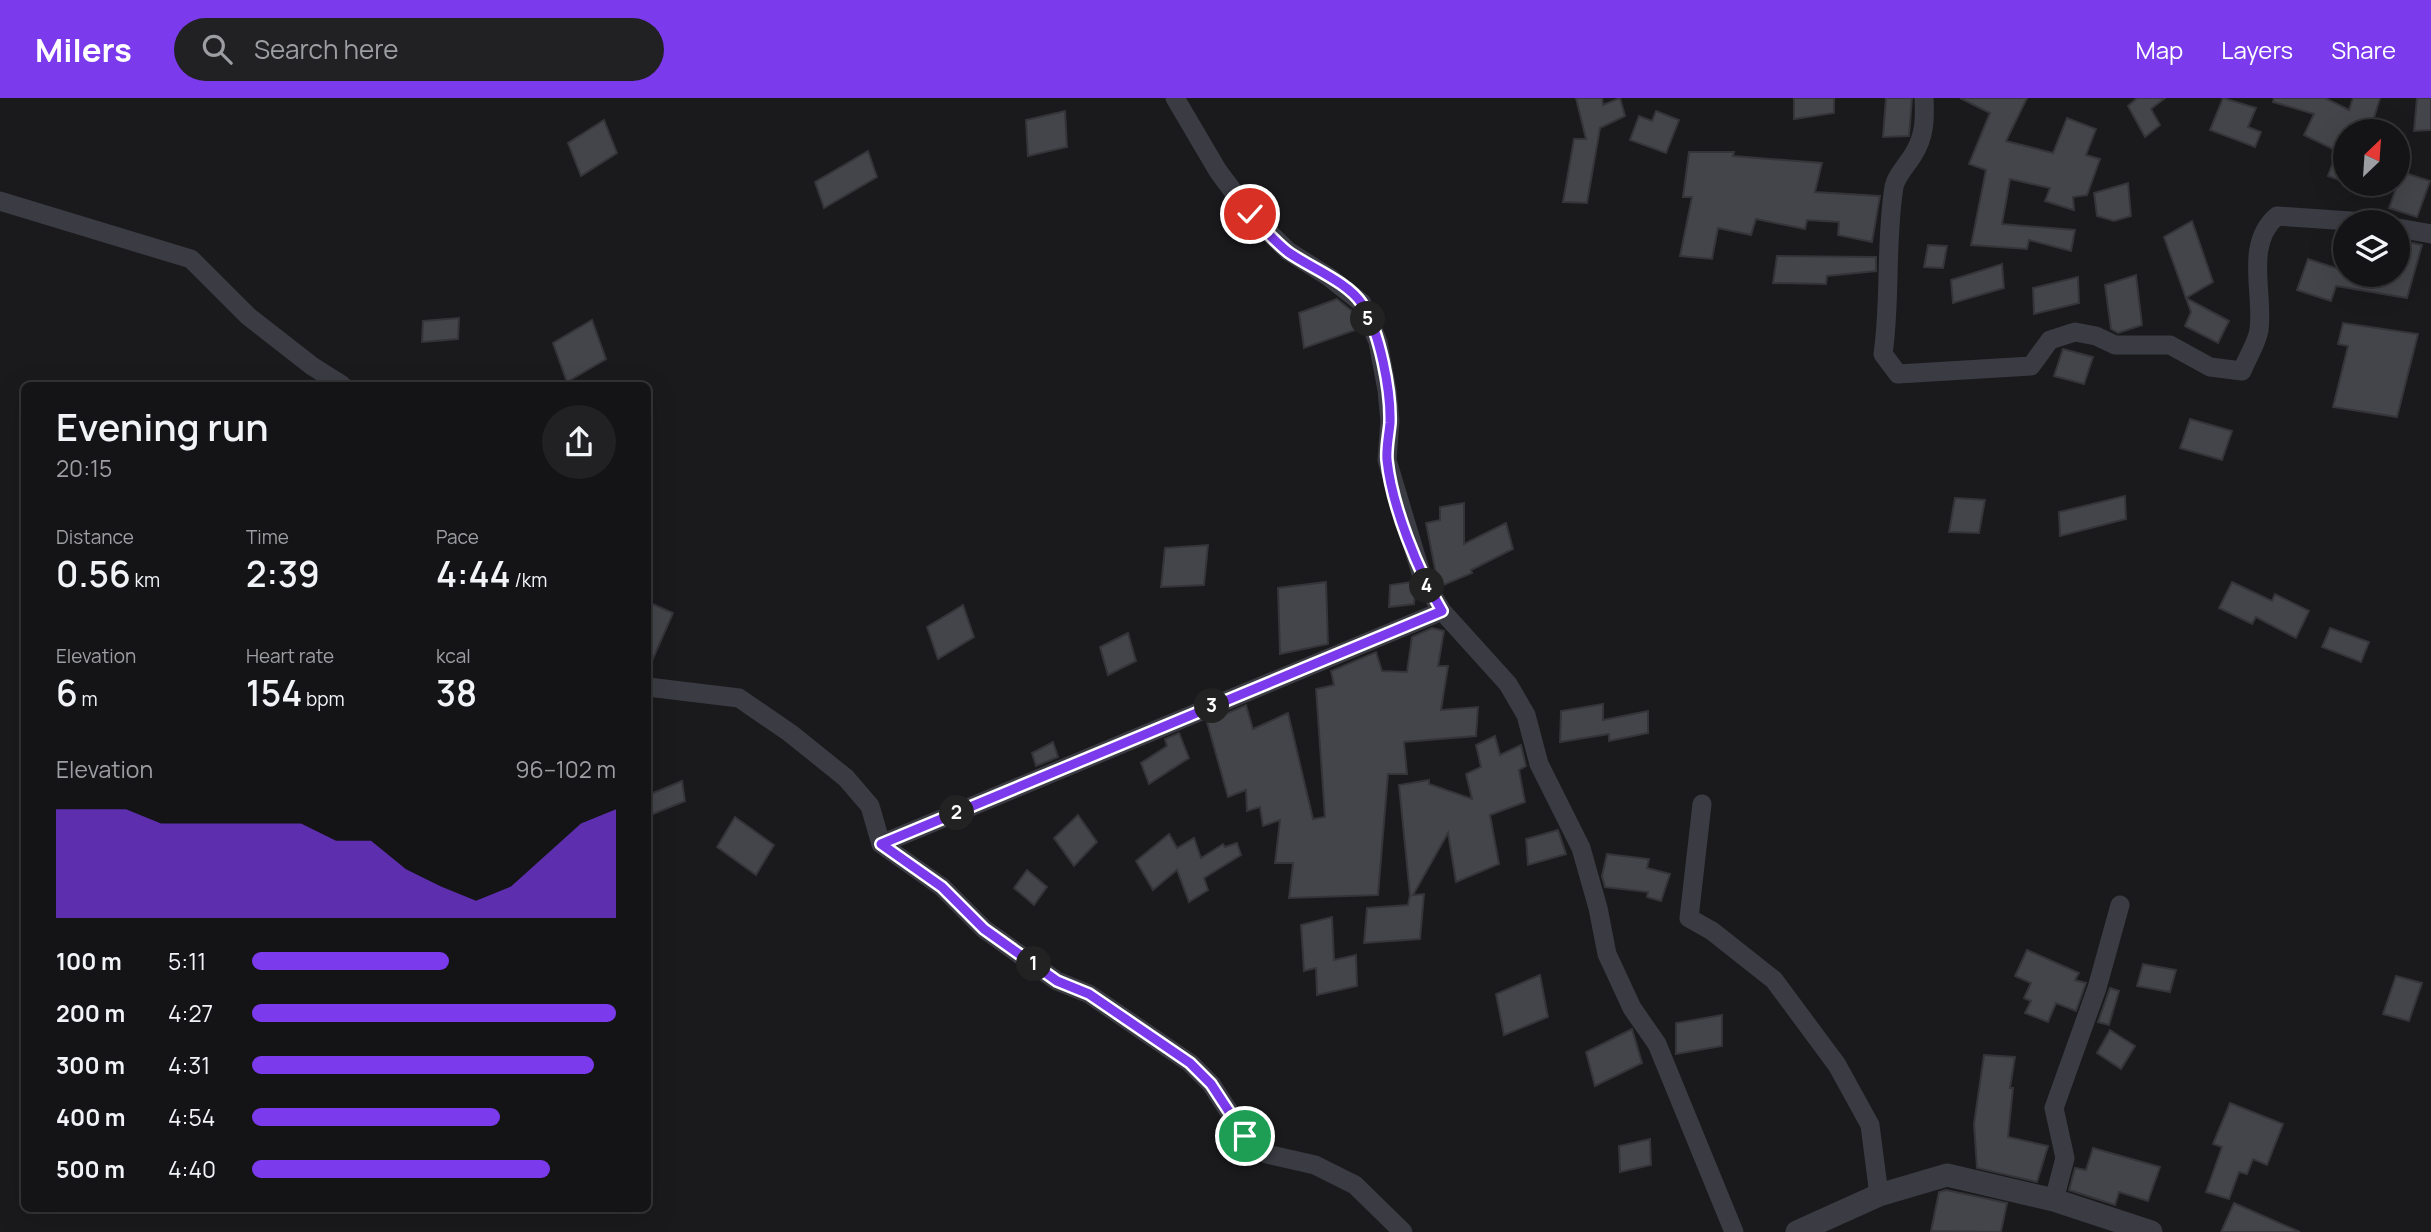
<!DOCTYPE html>
<meta charset="utf-8">
<style>
body{margin:0;font-family:Manrope,sans-serif;background:#212123;color:#f1f3f6;height:100vh;display:flex;flex-direction:column;font-size:26px;white-space:nowrap}
*{box-sizing:border-box;margin:0}
p{font-size:23px;color:#9d9ea1}
.icon{flex:none;width:38px;height:38px;fill:none;stroke:currentColor;stroke-width:2;stroke-linecap:round;stroke-linejoin:round}
.map{position:relative;flex:1;overflow:hidden}
.sheet{position:absolute;left:21px;top:284px;width:630px;height:830px;display:flex;flex-direction:column;background:#141416;border-radius:10px;box-shadow:0 7px 28px #0002,0 0 0 2px #333335}
.sheet>*{flex:none}
.needle{width:46px;rotate:25deg}
.controls{position:absolute;left:2333px;top:21px;display:grid;gap:14px}
.controls a{display:grid;place-items:center;width:77px;height:77px;border-radius:50%;background:#141416;box-shadow:0 7px 28px #0002,0 0 0 2px #333335;font-size:35px}
.pin{position:absolute;display:grid;place-items:center;width:60px;height:60px;color:#fff;margin:-30px;border:4px solid #fff;border-radius:50%;box-shadow:0 2px 7px #0007}
.km{position:absolute;width:35px;height:35px;margin:-18px;border-radius:50%;background:#222;color:#fff;font-size:19px;line-height:35px;text-align:center}
.round{display:grid;place-items:center;flex:none;width:74px;height:74px;border-radius:37px;background:#212123}
.overview{display:flex;align-items:center;justify-content:space-between;height:119px;padding:0 35px}
h1{font-size:38px;font-weight:600;line-height:52px}
.metrics{display:grid;grid-template-columns:repeat(3,1fr);gap:10px;height:119px;padding:7px 35px}
.metrics div{display:grid;align-content:center}
.metrics b{font-size:35px;font-weight:600}
.metrics small{font-size:19px;font-weight:400}
.metrics p{font-size:19px}
.chart{height:196px;padding:14px 35px}
.chart p{display:flex;justify-content:space-between}
.chart svg{width:100%;height:126px;margin-top:7px;fill:#7c3aed;opacity:.7}
ul{padding:0 35px;list-style:none;font-size:23px}
li{display:grid;grid-template-columns:112px 84px 1fr;align-items:center;height:52px}
li i{height:18px;border-radius:9px;background:#7c3aed}
header{display:flex;align-items:center;gap:42px;box-sizing:border-box;height:98px;padding:0 35px;background:#7c3aed;color:#fff}
header strong{font-size:33px}
nav{display:flex;gap:38px;margin-inline-start:auto;font-size:24px}
.search{width:490px;height:63px;background:#212123;display:flex;align-items:center;gap:18px;box-sizing:border-box;padding:0 24px;border-radius:38px;color:#9d9ea1;font-size:26px}
.map>svg:first-child{display:block}
.building{fill:#44454a;stroke:#343439;stroke-width:2}
.lines{fill:none;stroke-linecap:round;stroke-linejoin:round}
.minor{stroke:#3b3c43;stroke-width:19}
.tertiary{stroke:#3b3c43;stroke-width:23}
.route-casing{stroke:#fff;stroke-width:14}
.route{stroke:#7c3aed;stroke-width:9}
</style>
<header>
<strong>Milers</strong>
<div class="search"><svg class="icon" aria-label="search" viewBox="0 0 24 24"><circle cx="10" cy="10" r="6"/><path d="M15 15l6 6"/></svg>Search here</div>
<nav><a>Map</a><a>Layers</a><a>Share</a></nav>
</header>
<div class="map">
<svg width="2431" height="1134" viewBox="0 0 2431 1134">
<rect width="100%" height="100%" fill="#1a1a1d"/>
<g class="building">
<polygon points="1576,0 1602,0 1603,7 1620,0 1625,18 1600,30 1587,105 1563,104 1574,41 1586,41"/>
<polygon points="1794,0 1834,0 1834,15 1794,21"/>
<polygon points="1886,0 1912,0 1909,38 1883,39"/>
<polygon points="1960,0 2027,0 2006,43 2053,55 2067,20 2096,31 2086,57 2100,61 2087,97 2073,99 2074,112 2045,103 2050,90 2010,81 2002,126 2075,132 2071,153 2029,142 2027,151 1971,147 1986,72 1969,66 1990,15"/>
<polygon points="2137,0 2165,0 2151,11 2160,27 2145,39 2128,8"/>
<polygon points="2223,0 2256,10 2248,29 2261,34 2255,49 2210,32"/>
<polygon points="2274,0 2325,0 2349,12 2353,0 2380,0 2370,33 2345,33 2345,84 2328,78 2337,53 2304,37 2314,16 2273,4"/>
<polygon points="2417,0 2431,0 2431,32 2414,33"/>
<polygon points="1065,13 1067,49 1028,58 1026,22"/>
<polygon points="1656,13 1679,22 1666,55 1630,42 1639,18 1652,23"/>
<polygon points="604,22 617,55 581,78 568,45"/>
<polygon points="868,53 877,79 824,110 815,84"/>
<polygon points="1689,54 1734,54 1733,58 1822,65 1815,94 1880,98 1872,144 1838,137 1839,124 1807,122 1805,131 1756,121 1751,137 1718,130 1712,161 1680,158 1692,99 1683,99"/>
<polygon points="2402,74 2430,83 2417,119 2389,110"/>
<polygon points="2128,85 2131,118 2114,123 2097,118 2094,95"/>
<polygon points="2192,123 2213,184 2186,200 2229,223 2218,245 2185,228 2191,214 2164,139"/>
<polygon points="2398,142 2422,147 2407,200 2336,188 2331,203 2297,192 2308,161 2345,173 2345,177 2398,177"/>
<polygon points="1928,147 1947,148 1943,170 1924,169"/>
<polygon points="1777,158 1876,159 1876,173 1827,178 1826,186 1773,185"/>
<polygon points="2002,166 2004,190 1953,205 1951,182"/>
<polygon points="2136,177 2142,227 2118,235 2111,231 2105,187"/>
<polygon points="2078,179 2079,205 2034,216 2033,190"/>
<polygon points="1337,201 1352,213 1355,232 1304,250 1299,215"/>
<polygon points="459,220 458,241 422,244 423,223"/>
<polygon points="592,222 606,261 567,284 553,245"/>
<polygon points="2343,225 2418,236 2397,319 2333,309 2348,248 2338,246"/>
<polygon points="2063,251 2093,259 2084,286 2054,278"/>
<polygon points="2190,321 2232,333 2222,362 2180,350"/>
<polygon points="2125,398 2126,421 2060,438 2059,414"/>
<polygon points="1955,400 1985,402 1979,435 1949,434"/>
<polygon points="1464,405 1464,446 1506,425 1513,451 1471,472 1472,475 1441,488 1437,481 1426,425 1440,422 1440,409"/>
<polygon points="1208,447 1204,487 1161,489 1165,450"/>
<polygon points="1326,484 1328,546 1280,556 1278,490"/>
<polygon points="1411,484 1415,492 1414,506 1389,509 1390,487"/>
<polygon points="2232,484 2272,503 2275,496 2309,513 2296,540 2256,519 2252,526 2219,510"/>
<polygon points="648,504 673,515 648,572"/>
<polygon points="963,507 974,539 938,561 927,529"/>
<polygon points="1432,530 1444,533 1438,568 1448,568 1441,612 1478,609 1476,638 1404,644 1407,676 1388,676 1378,797 1289,800 1293,765 1275,765 1280,722 1263,728 1260,709 1247,713 1246,692 1228,699 1207,624 1246,607 1253,631 1288,615 1313,721 1325,719 1316,591 1334,587 1331,573 1376,554 1382,573 1407,574 1412,539"/>
<polygon points="2330,530 2369,544 2361,564 2322,549"/>
<polygon points="1128,535 1136,563 1108,577 1100,549"/>
<polygon points="1603,606 1603,622 1648,613 1648,635 1609,643 1609,636 1560,644 1561,613"/>
<polygon points="1179,635 1189,660 1149,686 1141,665 1167,648 1165,641"/>
<polygon points="1495,638 1500,657 1521,647 1526,668 1519,672 1525,704 1490,717 1499,766 1456,784 1448,735 1413,797 1424,796 1420,841 1364,845 1367,810 1408,807 1410,797 1399,687 1429,682 1429,686 1472,701 1466,676 1481,669 1476,647"/>
<polygon points="1053,644 1058,659 1036,668 1032,655"/>
<polygon points="682,683 685,703 648,718 648,697"/>
<polygon points="1078,717 1097,744 1074,768 1054,740"/>
<polygon points="735,719 774,747 756,777 717,749"/>
<polygon points="1558,732 1566,756 1528,767 1526,741"/>
<polygon points="1169,736 1177,750 1194,740 1201,760 1223,746 1225,749 1237,745 1241,757 1204,780 1208,792 1189,804 1177,772 1153,792 1136,763"/>
<polygon points="1607,756 1649,761 1647,770 1670,776 1661,803 1647,799 1648,794 1605,789 1602,778"/>
<polygon points="1027,772 1047,789 1034,807 1014,790"/>
<polygon points="1332,819 1334,862 1356,857 1357,888 1317,897 1316,870 1304,873 1301,827"/>
<polygon points="2027,852 2079,875 2075,882 2086,885 2076,913 2056,905 2048,924 2025,915 2031,903 2024,900 2031,885 2015,878"/>
<polygon points="2143,866 2176,872 2170,894 2137,888"/>
<polygon points="1540,877 1548,919 1504,937 1496,896"/>
<polygon points="2396,878 2422,885 2409,923 2383,916"/>
<polygon points="2110,890 2119,893 2109,927 2098,924"/>
<polygon points="1722,917 1722,948 1676,956 1676,925"/>
<polygon points="1632,931 1642,965 1595,988 1586,954"/>
<polygon points="2110,932 2135,948 2121,971 2097,955"/>
<polygon points="1984,957 2015,959 2010,990 2013,990 2008,1039 2048,1048 2037,1084 1977,1070 1974,1026"/>
<polygon points="2230,1005 2283,1026 2267,1067 2253,1061 2247,1076 2239,1074 2229,1101 2206,1094 2222,1049 2213,1046"/>
<polygon points="1650,1041 1651,1067 1620,1074 1619,1048"/>
<polygon points="2093,1050 2160,1069 2148,1103 2119,1094 2115,1107 2069,1092 2075,1070 2086,1072"/>
<polygon points="1946,1092 2007,1105 2001,1134 1931,1133 1939,1094"/>
<polygon points="2234,1105 2300,1134 2221,1134"/>
</g>
<g class="lines">
<g class="minor">
<polyline points="1175,0 1218,73 1250,116 1288,153 1329,179 1362,205 1378,244 1387,292 1390,323 1387,362 1423,482 1442,513 1508,586 1526,617 1539,666 1581,750 1598,810 1607,856 1632,910 1657,946 1734,1134"/>
<path d="M1924,0c1,21 1,38 -11,57 -6,10 -17,21 -19,32 -9,56 -3,112 -11,167l15,20 133,-8 19,-26 25,-8 21,4 19,9h55l40,22 32,4c5,-13 15,-28 17,-41 5,-37 -15,-86 18,-114l88,6"/>
<polyline points="0,103 191,161 248,218 312,268 342,287"/>
<polyline points="2398,130 2431,136"/>
<polyline points="648,589 739,600 790,635 846,680 870,708 881,746 942,789 984,831 1057,883 1089,896 1190,965 1211,986 1245,1038 1267,1056 1315,1067 1355,1087 1403,1134"/>
<polyline points="1702,706 1689,820 1712,833 1774,882 1837,967 1870,1027 1879,1097"/>
<polyline points="881,746 1442,513"/>
<polyline points="2054,1102 2065,1060 2054,1010 2097,890 2120,807"/>
</g>
<polyline class="tertiary" points="1797,1134 1879,1097 1947,1077 2054,1102 2151,1134"/>
</g>
<g class="lines">
<g class="route-casing">
<path id="route" d="M1245,1038l-34,-52 -21,-21 -101,-69 -32,-13 -73,-52 -42,-42 -61,-43 561,-233c-24,-40 -50,-104 -55,-151 -1,-12 2,-25 3,-37 1,-32 -10,-91 -28,-119 -14,-22 -53,-37 -74,-52 -14,-11 -26,-25 -38,-38"/>
</g>
<use href="#route" class="route"/>
</g>
</svg>
<div class="controls">
<a><svg class="needle" viewBox="-14 -14 28 28"><path d="M0-13l5 13h-10z" fill="#e53935"/><path d="M0 13l5-13h-10z" fill="#9d9ea1"/></svg></a>
<a><svg class="icon" aria-label="layers" viewBox="0 0 24 24"><path d="M12 4l9 5-9 5-9-5zM3 14l9 5 9-5"/></svg></a>
</div>
<div class="pin" style="left:1245px;top:1038px;background:#1e9e55"><svg class="icon" aria-label="arrive" viewBox="0 0 24 24"><path d="M6 21V4h12l-3 4 3 4H6"/></svg></div>
<div class="pin" style="left:1250px;top:116px;background:#d93025"><svg class="icon" aria-label="check" viewBox="0 0 24 24"><path d="M5 12l5 5 9-10"/></svg></div>
<b class="km" style="left:1034px;top:866px">1</b>
<b class="km" style="left:957px;top:715px">2</b>
<b class="km" style="left:1212px;top:608px">3</b>
<b class="km" style="left:1427px;top:488px">4</b>
<b class="km" style="left:1368px;top:221px">5</b>
<section class="sheet">
<div class="overview"><div><h1>Evening run</h1><p>20:15</p></div><a class="round"><svg class="icon" aria-label="share" viewBox="0 0 24 24"><path d="M12 15V3M7 8l5-5 5 5M5 13v7h14v-7"/></svg></a></div>
<div class="metrics">
<div><p>Distance</p><b>0.56<small> km</small></b></div>
<div><p>Time</p><b>2:39</b></div>
<div><p>Pace</p><b>4:44<small> /km</small></b></div>
</div>
<div class="metrics">
<div><p>Elevation</p><b>6<small> m</small></b></div>
<div><p>Heart rate</p><b>154<small> bpm</small></b></div>
<div><p>kcal</p><b>38</b></div>
</div>
<div class="chart"><p><span>Elevation</span>96–102 m</p>
<svg viewBox="0 0 160 44" preserveAspectRatio="none"><path d="M0 44V6L10 6L20 6L30 11L40 11L50 11L60 11L70 11L80 17L90 17L100 27L110 33L120 38L130 33L140 22L150 11L160 6V44z"/></svg>
</div>
<ul>
<li><b>100 m</b>5:11<i style="width:54%"></i></li>
<li><b>200 m</b>4:27<i style="width:100%"></i></li>
<li><b>300 m</b>4:31<i style="width:94%"></i></li>
<li><b>400 m</b>4:54<i style="width:68%"></i></li>
<li><b>500 m</b>4:40<i style="width:82%"></i></li>
</ul>
</section>
</div>
